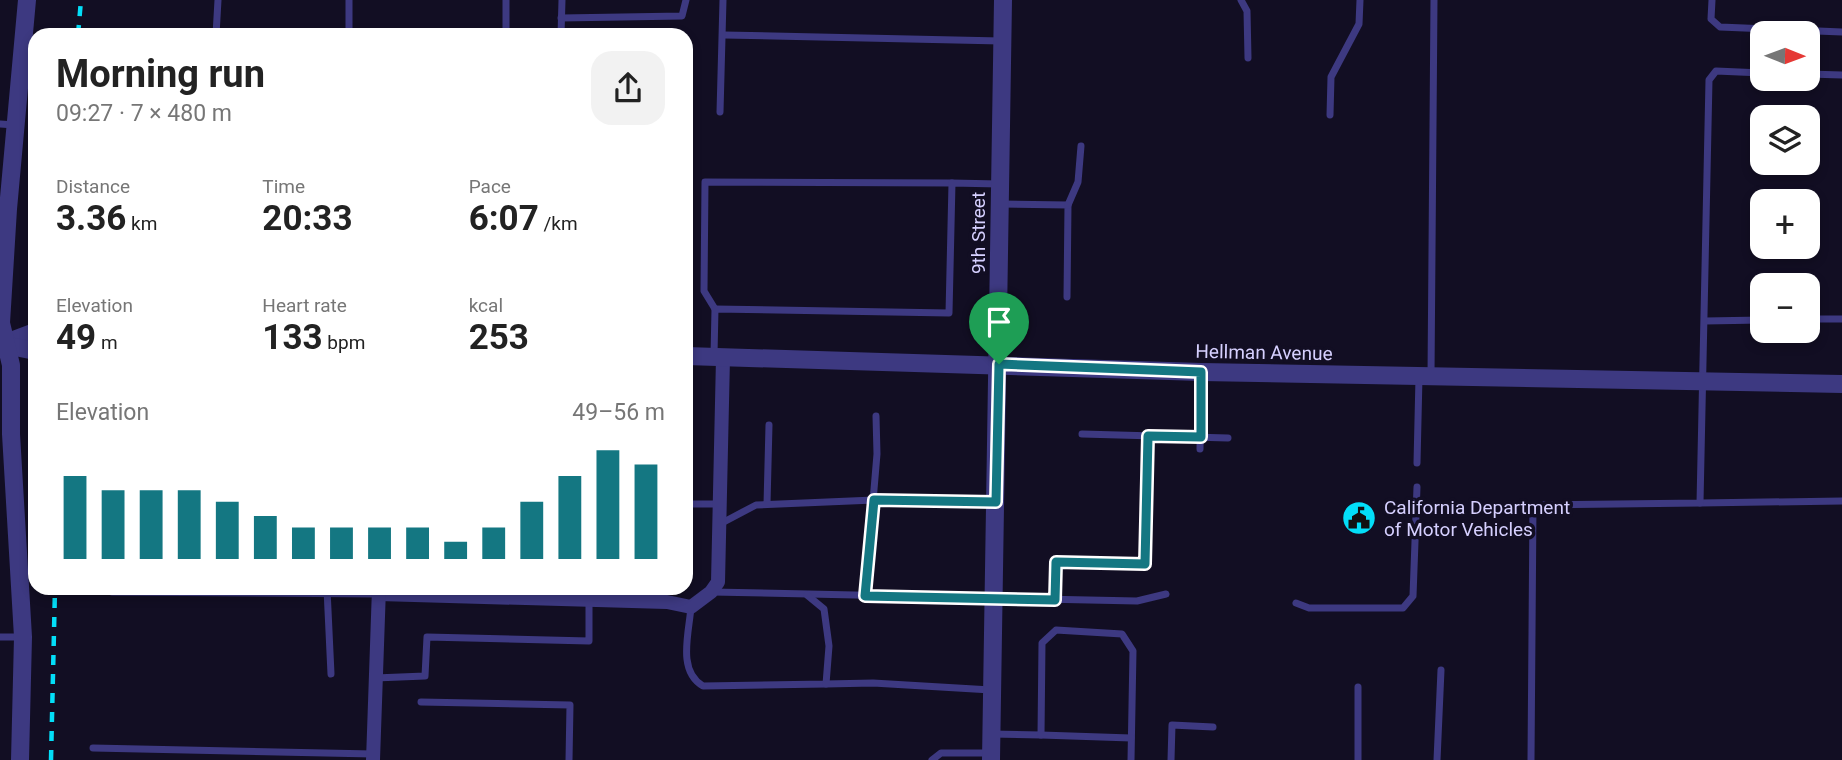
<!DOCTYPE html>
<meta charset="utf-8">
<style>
body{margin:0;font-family:Roboto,sans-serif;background:#f2f2f2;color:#222;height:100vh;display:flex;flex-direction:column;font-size:26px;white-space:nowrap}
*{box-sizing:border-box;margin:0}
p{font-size:23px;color:#767676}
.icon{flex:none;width:38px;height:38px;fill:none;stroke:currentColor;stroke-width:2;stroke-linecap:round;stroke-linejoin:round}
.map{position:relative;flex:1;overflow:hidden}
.drawer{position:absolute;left:28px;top:28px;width:665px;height:567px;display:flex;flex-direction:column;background:#fff;border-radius:21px;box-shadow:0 4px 10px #0003}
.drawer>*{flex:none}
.needle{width:46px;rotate:91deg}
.tools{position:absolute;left:1750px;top:21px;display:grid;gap:14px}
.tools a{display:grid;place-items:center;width:70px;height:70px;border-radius:14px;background:#fff;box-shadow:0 4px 10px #0003;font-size:35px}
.pin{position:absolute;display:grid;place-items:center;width:60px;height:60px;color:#fff;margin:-72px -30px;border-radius:50% 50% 50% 0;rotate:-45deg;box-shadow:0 0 7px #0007}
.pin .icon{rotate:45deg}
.round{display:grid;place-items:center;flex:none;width:74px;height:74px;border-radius:21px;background:#f2f2f2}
.head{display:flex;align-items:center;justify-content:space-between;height:119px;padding:0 28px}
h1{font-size:38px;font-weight:700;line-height:52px}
.stats{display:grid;grid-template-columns:repeat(3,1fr);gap:10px;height:119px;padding:7px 28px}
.stats div{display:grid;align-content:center}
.stats b{font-size:35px;font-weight:700}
.stats small{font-size:19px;font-weight:400}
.stats p{font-size:19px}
.chart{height:196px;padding:14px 28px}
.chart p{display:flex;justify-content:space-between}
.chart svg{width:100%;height:126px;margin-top:7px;stroke:#147782;stroke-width:6}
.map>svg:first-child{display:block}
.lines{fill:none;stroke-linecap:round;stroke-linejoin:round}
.service{stroke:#3d3981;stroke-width:7}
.minor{stroke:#3d3981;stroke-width:14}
.tertiary{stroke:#3d3981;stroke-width:18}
.rail{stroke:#03def8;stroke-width:4.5;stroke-dasharray:10 9;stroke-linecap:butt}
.route-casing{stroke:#fff;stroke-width:14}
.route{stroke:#147782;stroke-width:9}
.labels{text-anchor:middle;stroke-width:7;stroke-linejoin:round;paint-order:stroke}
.street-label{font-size:19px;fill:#d6d0ff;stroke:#120e23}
.poi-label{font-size:19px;fill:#d6d0ff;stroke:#120e23;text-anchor:start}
</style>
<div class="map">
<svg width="1842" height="760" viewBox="0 0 1842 760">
<rect width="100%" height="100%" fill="#120e23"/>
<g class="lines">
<g class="service">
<polyline points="1241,0 1247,11 1248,58"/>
<polyline points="1712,0 1711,19 1720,27 1842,32"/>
<polyline points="561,18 682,16 686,0"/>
<polyline points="216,35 218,0"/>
<polyline points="349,35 349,0"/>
<polyline points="506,35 506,0"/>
<polyline points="561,35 562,0"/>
<polyline points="724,35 1001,41"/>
<polyline points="1808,74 1842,75"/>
<polyline points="720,112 723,0"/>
<polyline points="1330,115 1331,77 1359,24 1360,0"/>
<polyline points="0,124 15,125"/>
<polyline points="1000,204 1068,205 1067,297"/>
<polyline points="1068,205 1078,182 1081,146"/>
<polyline points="715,309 704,291 705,182 952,183"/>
<polyline points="1808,319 1842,319"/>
<polyline points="1705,321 1762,320"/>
<polyline points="714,355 715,309 949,313 952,183 999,184"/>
<polyline points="1431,376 1434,0"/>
<polyline points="1082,434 1228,438"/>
<polyline points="1200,449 1201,373"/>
<polyline points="1417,463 1419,377"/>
<polyline points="1700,503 1842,501"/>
<polyline points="686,504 719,504"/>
<polyline points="767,504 769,425"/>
<polyline points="720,524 756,505 874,500 994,502"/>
<polyline points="112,588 112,592 378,594"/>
<polyline points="327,589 331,674"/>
<polyline points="712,592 1137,601 1166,594"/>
<polyline points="865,596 877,454 876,416"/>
<polyline points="1054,600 1056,562 1145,564 1148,436"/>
<polyline points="1296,603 1309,608 1403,608 1413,596 1417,487"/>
<path d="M691,607c-2,26 -14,64 12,79l123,-2 3,-38 -5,-37 -17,-14"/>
<polyline points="0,637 22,637"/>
<polyline points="375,678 425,676 427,637 589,641 589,601"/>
<polyline points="826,684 873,683 991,690"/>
<polyline points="421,702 570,705 569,760"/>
<polyline points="991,734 1041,735 1042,643 1056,630 1122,634 1133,651 1131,760"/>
<polyline points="1041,735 1131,738"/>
<polyline points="93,748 373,754"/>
<polyline points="932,760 941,753 990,753"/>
<polyline points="1171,760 1172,725 1213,727"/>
<polyline points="1358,760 1358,687"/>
<polyline points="1437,760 1441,670"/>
<polyline points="1531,760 1533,505 1700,503 1709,80 1716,71 1762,73"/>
</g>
<g class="minor">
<polyline points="379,594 667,602 691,607 711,592 718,582 723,358"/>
<polyline points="373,760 379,588"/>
</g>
<g class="tertiary">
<polyline points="0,345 35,332"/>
<polyline points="5,345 35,351"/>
<polyline points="686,356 1201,372 1842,384"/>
<polyline points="20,760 23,637 11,434 11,365 1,323 8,209 27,0"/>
<polyline points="991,760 1003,0"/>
</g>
<g class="rail">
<polyline points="78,35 81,0"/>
<polyline points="51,760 55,588"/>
</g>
</g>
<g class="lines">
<g class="route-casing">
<polygon id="route" points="999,364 1201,372 1201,437 1148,436 1145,564 1056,562 1055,600 865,596 874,500 996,502"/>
</g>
<use href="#route" class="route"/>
</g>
<defs>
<g id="civic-disc" transform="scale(1.75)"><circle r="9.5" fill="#03def8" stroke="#120e23"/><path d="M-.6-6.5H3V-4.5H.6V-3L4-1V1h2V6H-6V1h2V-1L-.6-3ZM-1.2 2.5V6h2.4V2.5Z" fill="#111"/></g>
</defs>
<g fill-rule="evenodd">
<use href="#civic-disc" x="1359" y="518"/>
</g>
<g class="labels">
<g class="street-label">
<text transform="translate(978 233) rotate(-90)" y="7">9th Street</text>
<text transform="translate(1264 352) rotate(1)" y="7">Hellman Avenue</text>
</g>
<g class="poi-label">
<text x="1384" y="514">California Department<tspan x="1384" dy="22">of Motor Vehicles</tspan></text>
</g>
</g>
</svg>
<div class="tools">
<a><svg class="needle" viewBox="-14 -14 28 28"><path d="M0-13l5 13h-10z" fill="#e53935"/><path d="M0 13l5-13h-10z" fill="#767676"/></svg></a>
<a><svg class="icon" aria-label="layers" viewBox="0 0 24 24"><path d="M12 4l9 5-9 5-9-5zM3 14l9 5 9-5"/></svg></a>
<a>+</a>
<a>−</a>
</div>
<div class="pin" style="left:999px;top:364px;background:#1e9e55"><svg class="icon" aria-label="arrive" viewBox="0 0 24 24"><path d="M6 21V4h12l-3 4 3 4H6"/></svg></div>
<section class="drawer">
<div class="head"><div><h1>Morning run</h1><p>09:27 · 7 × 480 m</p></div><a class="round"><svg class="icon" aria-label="share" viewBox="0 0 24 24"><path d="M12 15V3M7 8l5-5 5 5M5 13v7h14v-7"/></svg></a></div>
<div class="stats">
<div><p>Distance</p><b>3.36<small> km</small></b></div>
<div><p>Time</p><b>20:33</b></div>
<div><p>Pace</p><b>6:07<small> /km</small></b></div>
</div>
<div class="stats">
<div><p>Elevation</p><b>49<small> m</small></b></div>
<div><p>Heart rate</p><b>133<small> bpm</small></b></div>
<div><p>kcal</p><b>253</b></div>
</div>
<div class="chart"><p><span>Elevation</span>49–56 m</p>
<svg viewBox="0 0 160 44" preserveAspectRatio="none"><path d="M5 44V15M15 44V20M25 44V20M35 44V20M45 44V24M55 44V29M65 44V33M75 44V33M85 44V33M95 44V33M105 44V38M115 44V33M125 44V24M135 44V15M145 44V6M155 44V11"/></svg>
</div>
</section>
</div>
